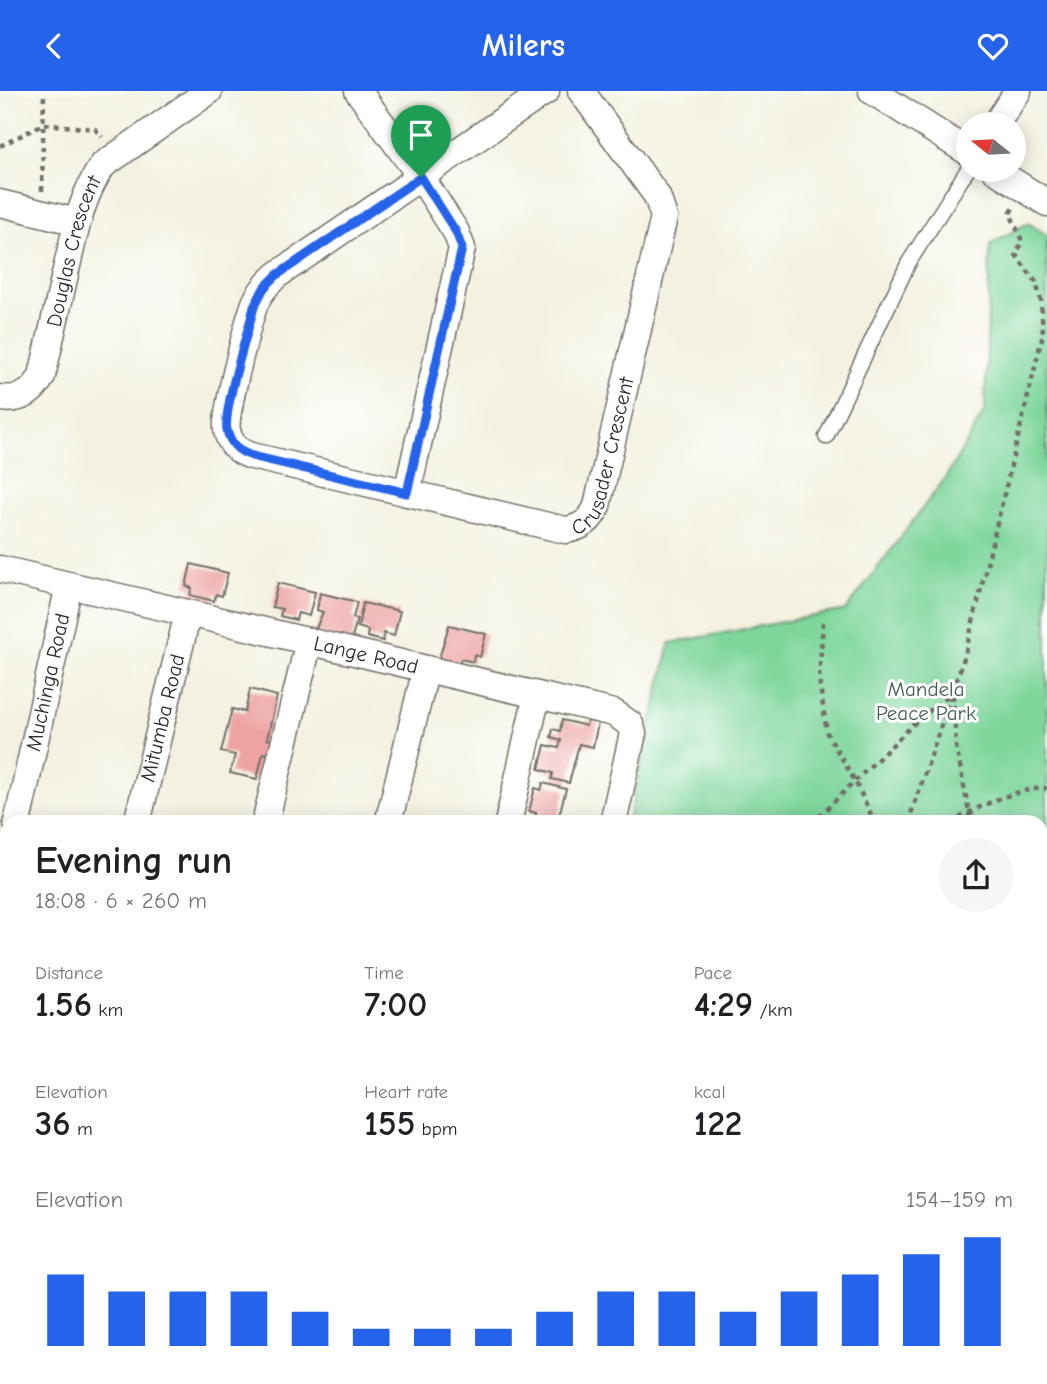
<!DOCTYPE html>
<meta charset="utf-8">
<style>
body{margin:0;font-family:"Comic Neue",sans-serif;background:#f6f6f6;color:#202124;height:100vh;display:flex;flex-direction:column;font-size:26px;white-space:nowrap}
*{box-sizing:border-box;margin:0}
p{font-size:23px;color:#757577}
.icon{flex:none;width:38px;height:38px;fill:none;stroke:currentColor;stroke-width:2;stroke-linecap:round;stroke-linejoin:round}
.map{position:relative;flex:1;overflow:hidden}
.panel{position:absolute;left:0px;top:724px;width:1048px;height:569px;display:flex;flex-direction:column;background:#fff;border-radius:21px 21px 0 0;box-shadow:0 4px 18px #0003}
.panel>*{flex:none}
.needle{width:46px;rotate:288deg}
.buttons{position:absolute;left:956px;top:21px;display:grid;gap:14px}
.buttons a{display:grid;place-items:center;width:70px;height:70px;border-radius:50%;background:#fff;box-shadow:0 4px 18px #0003;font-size:35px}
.pin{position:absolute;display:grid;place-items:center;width:60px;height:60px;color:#fff;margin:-72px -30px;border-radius:50% 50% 50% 0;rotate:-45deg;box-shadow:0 0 7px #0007}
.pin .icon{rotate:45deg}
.round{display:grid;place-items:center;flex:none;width:74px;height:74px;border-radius:37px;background:#f6f6f6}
.head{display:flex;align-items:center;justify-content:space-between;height:119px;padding:0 35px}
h1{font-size:38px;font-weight:700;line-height:52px}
.stats{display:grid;grid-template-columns:repeat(3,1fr);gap:10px;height:119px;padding:7px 35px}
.stats div{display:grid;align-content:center}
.stats b{font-size:35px;font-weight:700}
.stats small{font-size:19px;font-weight:400}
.stats p{font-size:19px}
.chart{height:196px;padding:14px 35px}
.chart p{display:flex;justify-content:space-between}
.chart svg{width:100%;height:126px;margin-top:7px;stroke:#2563eb;stroke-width:6}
header{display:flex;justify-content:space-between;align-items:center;height:91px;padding:0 35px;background:#2563eb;color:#fff;font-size:32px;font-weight:700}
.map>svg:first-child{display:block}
.green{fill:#7ed69b;stroke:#548063;stroke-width:2}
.building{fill:#eca3a1}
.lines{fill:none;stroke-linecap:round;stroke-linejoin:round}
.service-casing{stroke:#71706a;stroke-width:17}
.minor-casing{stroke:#71706a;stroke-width:29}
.path{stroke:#71706a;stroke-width:4.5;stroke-dasharray:5 5;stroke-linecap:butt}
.service{stroke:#fff;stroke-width:14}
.minor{stroke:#fff;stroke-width:26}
.route-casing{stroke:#fff;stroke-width:14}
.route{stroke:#2563eb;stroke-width:9}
.labels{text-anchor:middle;stroke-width:6;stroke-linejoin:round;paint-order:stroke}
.street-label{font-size:21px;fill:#2b2b2b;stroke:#fff}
.park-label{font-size:21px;fill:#445e4d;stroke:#fff}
</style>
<header><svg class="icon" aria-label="back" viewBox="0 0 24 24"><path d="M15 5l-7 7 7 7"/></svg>Milers<svg class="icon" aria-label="heart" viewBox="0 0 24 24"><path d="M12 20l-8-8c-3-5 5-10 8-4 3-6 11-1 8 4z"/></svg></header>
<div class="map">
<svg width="1047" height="1293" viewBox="0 0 1047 1293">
<rect width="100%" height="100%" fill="#fff"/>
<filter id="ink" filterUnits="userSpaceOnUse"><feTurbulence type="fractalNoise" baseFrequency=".0143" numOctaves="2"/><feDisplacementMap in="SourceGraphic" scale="14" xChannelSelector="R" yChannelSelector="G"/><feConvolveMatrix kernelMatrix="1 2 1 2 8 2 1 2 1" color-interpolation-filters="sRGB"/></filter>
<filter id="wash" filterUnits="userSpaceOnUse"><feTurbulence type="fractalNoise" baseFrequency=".00686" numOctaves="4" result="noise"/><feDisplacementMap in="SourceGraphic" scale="28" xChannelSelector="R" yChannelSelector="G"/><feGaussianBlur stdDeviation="1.57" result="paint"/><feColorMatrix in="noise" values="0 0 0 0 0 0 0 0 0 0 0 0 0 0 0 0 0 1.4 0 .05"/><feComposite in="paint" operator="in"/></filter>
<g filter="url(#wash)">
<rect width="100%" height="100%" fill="#f3f1e0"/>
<g class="green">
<polygon points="1028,132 1047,144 1047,1203 1041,1227 1041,732 628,731 670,552 846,519 946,386 985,320 990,153"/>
<polygon points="863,1286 1027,1286 1026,1293 892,1293"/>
</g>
<g id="blocks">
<g class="building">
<polygon points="191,473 228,482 222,505 216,503 214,510 190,504 192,497 186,495"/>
<polygon points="278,492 315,501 309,525 298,522 296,529 280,525 282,518 272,516"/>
<polygon points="320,502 357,511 353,527 357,528 351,551 314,542 323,521 317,519"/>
<polygon points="363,512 400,520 394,545 384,542 383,550 367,546 368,539 358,536"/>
<polygon points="449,534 486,543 480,566 474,564 473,571 461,568 458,576 438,571"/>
<polygon points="250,598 277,605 267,648 276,650 273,664 263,662 257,688 230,682 235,664 221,661 232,618 245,621"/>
<polygon points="562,629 586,635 587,630 598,632 593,656 579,653 569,692 552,688 553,682 539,678 545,654 559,657 561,649 551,646 553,638 560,640"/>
<polygon points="543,692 566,698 557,732 535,729 536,722 529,720 535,697 541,699"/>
</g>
</g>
</g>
<g filter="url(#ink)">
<use href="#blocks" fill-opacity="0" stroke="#71706a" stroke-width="2"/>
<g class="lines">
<g class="service-casing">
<polyline id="service" points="826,346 909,171 968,78"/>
</g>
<g class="minor-casing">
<g id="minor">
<polyline points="358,0 421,86 456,141 462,157 407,402"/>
<path id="s1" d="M546,0l-269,184c-9,8 -16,15 -21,26 -7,16 -32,114 -29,129 2,14 12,22 25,26l313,74c16,-2 26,-9 32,-24l67,-289 -7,-21 -76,-105"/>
<polyline points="872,0 968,61"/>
<polyline points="996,33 1018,0"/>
<polyline points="995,79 1047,112"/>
<polyline points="0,112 77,131"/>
<path id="s2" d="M0,307c20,3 33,-5 42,-22 8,-35 16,-70 24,-106 9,-37 15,-74 37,-105l106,-74"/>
<path id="s3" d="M0,478l614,144 16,11 3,9 -20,90"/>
<path id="s4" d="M17,732l52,-238"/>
<path id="s5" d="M137,732l51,-210"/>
<polyline points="265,732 309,550"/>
<polyline points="388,732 426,578"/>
<polyline points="508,732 537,604"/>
<polyline points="0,790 7,773"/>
<polyline points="0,1089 7,1070"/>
<polyline points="0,1114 7,1116"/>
<polyline points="732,1286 760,1293"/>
<polyline points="47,1293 50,1286"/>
<polyline points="177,1293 180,1286"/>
<polyline points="308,1293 311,1286"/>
<polyline points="438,1293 440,1286"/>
<polyline points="574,1293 577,1286"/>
</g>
</g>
<g class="path">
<polyline points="0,55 44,33 95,38 102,46"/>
<polyline points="42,100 44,0"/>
<polyline points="823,531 819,588 827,642 855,690 875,732"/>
<polyline points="953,604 956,655 969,721 969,732"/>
<polyline points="969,721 984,732"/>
<polyline points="812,732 919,628 952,602"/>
<polyline points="908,732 965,564 1043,243 1041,210 1036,191 1016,164 1022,150 1010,122 1013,117"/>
<path d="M951,732c28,-17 63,-34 96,-35"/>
<polyline points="1041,765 1047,768"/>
<polyline points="1041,961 1047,963"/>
</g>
<use href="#service" class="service"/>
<use href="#minor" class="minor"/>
</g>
</g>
<g class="lines" filter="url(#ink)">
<g class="route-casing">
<path id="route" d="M421,86l35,55 6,16 -55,245 -155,-37c-13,-4 -22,-12 -25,-26 -4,-21 21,-98 27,-123l10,-19 13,-13z"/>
</g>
<use href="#route" class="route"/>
</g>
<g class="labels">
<g class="street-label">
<text dy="7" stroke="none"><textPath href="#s2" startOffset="180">Douglas Crescent</textPath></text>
<text dy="7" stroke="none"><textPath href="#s1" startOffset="943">Crusader Crescent</textPath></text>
<text dy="7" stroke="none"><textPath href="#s3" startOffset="376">Lange Road</textPath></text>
<text dy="7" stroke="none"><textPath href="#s4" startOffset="144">Muchinga Road</textPath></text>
<text dy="7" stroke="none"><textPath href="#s5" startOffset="108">Mitumba Road</textPath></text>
</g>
<g class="park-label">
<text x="926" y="605">Mandela<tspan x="926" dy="24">Peace Park</tspan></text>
</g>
</g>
</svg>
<div class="buttons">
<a><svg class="needle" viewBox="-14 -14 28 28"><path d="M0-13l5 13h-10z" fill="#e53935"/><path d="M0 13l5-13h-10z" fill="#757577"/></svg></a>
</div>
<div class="pin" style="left:421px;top:86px;background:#1e9e55"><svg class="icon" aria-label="arrive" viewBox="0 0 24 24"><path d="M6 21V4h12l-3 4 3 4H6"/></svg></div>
<section class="panel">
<div class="head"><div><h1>Evening run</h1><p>18:08 · 6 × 260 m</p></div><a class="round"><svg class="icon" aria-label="share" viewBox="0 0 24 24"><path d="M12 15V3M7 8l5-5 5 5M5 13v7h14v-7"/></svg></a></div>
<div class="stats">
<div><p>Distance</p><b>1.56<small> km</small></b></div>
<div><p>Time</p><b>7:00</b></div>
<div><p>Pace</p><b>4:29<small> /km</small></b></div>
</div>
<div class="stats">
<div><p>Elevation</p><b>36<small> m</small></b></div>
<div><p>Heart rate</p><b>155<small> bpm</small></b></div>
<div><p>kcal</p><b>122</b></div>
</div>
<div class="chart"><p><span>Elevation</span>154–159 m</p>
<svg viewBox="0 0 160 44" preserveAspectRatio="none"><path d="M5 44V19M15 44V25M25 44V25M35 44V25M45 44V32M55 44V38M65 44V38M75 44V38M85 44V32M95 44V25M105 44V25M115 44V32M125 44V25M135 44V19M145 44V12M155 44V6"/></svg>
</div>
</section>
</div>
